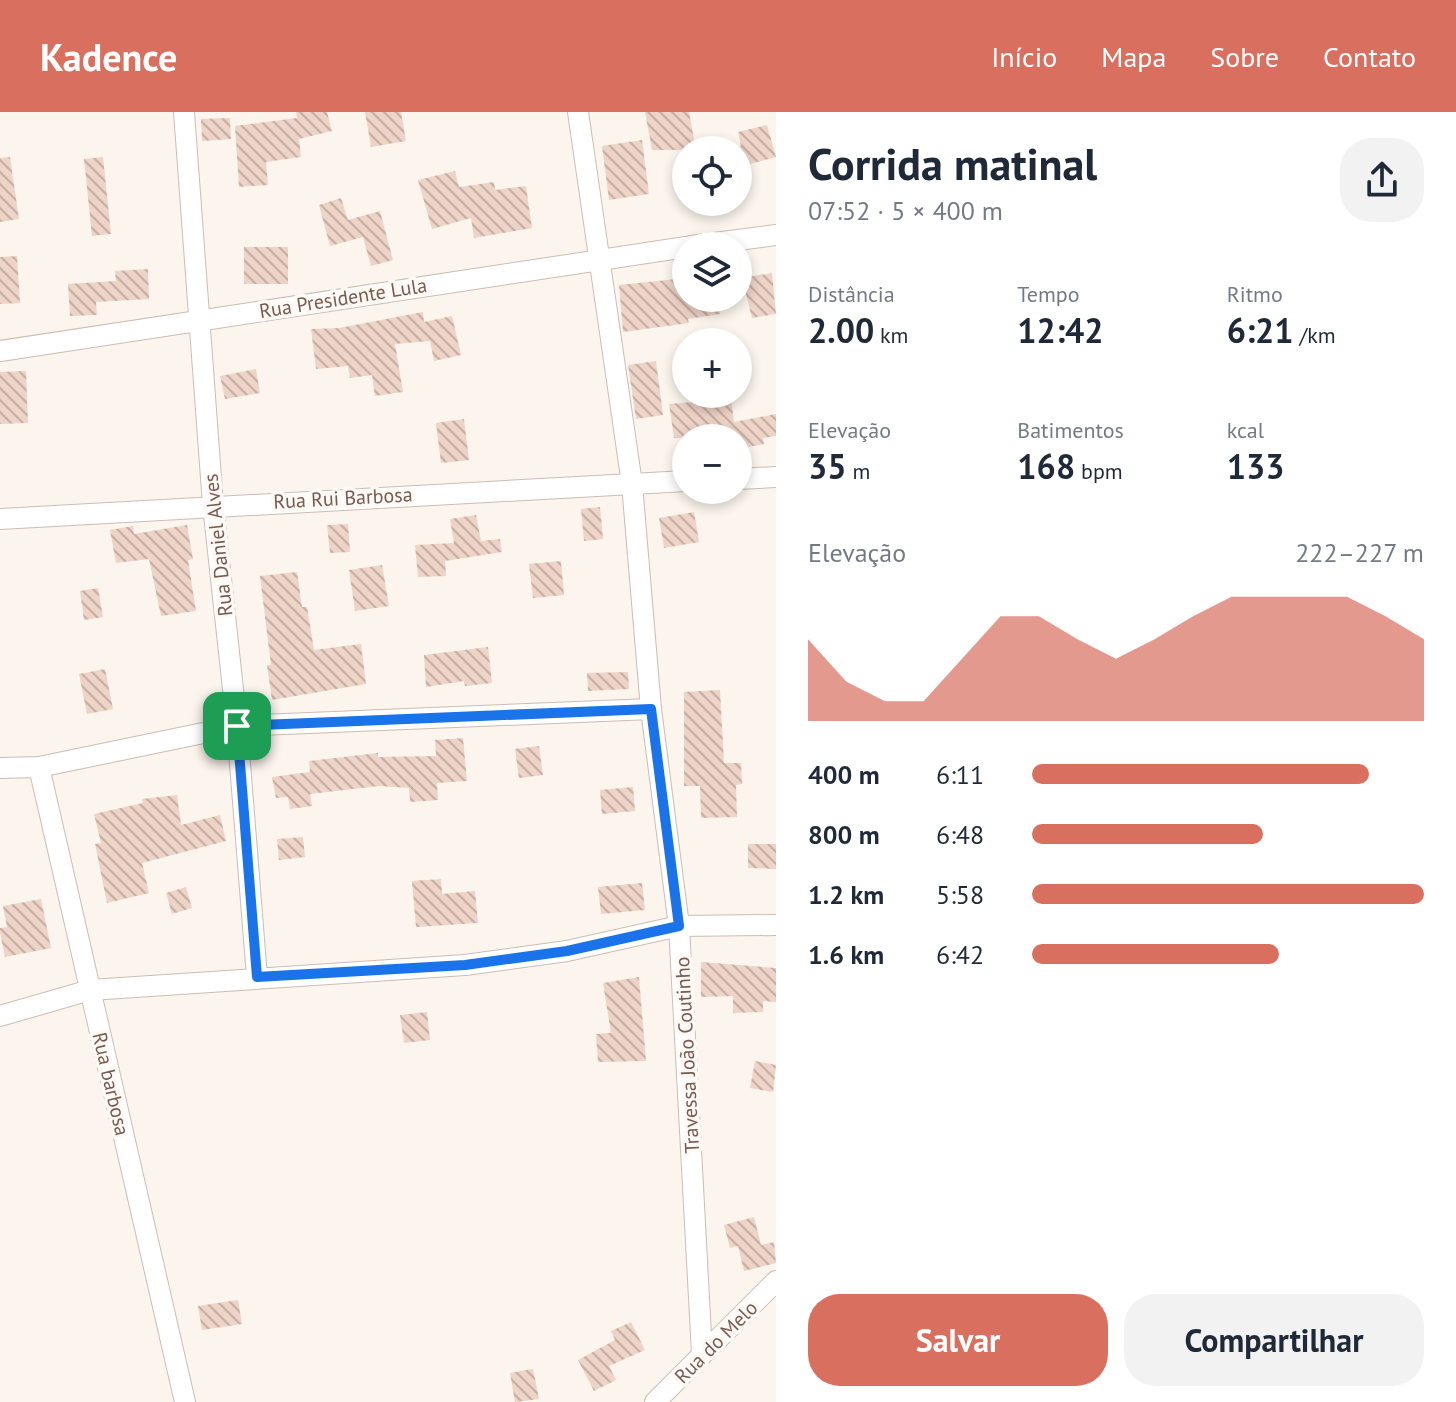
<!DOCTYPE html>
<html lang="pt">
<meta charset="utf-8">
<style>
body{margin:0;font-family:"PT Sans",sans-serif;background:#f2f2f3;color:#1f2937;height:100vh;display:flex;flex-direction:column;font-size:30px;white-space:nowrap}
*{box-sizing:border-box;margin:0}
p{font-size:26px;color:#747a83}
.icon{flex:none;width:44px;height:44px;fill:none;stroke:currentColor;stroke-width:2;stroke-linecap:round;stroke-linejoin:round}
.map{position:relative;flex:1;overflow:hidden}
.side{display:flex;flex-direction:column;background:#fff;width:680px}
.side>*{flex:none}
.fabs{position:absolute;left:672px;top:24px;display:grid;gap:16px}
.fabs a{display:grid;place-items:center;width:80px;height:80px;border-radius:50%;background:#fff;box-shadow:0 4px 12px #0003;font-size:40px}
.pin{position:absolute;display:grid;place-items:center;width:68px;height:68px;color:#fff;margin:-34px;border-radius:16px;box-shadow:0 4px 12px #0006}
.round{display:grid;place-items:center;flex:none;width:84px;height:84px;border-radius:32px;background:#f2f2f3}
.head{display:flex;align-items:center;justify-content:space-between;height:136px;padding:0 32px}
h1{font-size:44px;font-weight:700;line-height:60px}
.stats{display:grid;grid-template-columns:repeat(3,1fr);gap:12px;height:136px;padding:8px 32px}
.stats div{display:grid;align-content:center}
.stats b{font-size:34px;font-weight:700}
.stats small{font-size:22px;font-weight:400}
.stats p{font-size:22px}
.chart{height:224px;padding:16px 32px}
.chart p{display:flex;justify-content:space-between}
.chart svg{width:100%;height:144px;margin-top:8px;fill:#d96f5f;opacity:.7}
.cta{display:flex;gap:16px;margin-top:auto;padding:16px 32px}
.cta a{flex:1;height:92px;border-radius:32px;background:#d96f5f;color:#fff;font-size:32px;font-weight:700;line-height:92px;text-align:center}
.cta a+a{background:#f2f2f3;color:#1f2937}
ul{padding:0 32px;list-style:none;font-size:26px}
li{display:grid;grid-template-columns:128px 96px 1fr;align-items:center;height:60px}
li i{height:20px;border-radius:10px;background:#d96f5f}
header{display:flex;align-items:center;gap:48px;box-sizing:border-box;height:112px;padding:0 40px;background:#d96f5f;color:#fff}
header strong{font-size:38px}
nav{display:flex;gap:44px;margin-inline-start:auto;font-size:28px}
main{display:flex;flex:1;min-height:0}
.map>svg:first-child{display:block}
.building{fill:url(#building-back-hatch)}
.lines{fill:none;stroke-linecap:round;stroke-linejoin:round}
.street-casing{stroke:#cdbcb3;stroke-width:22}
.street{stroke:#fff;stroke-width:20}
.route-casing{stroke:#fff;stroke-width:16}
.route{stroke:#1a73e8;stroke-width:10}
.labels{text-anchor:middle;stroke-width:7;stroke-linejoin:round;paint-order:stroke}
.street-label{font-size:20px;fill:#755b51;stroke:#fef9f4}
</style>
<header>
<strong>Kadence</strong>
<nav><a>Início</a><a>Mapa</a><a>Sobre</a><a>Contato</a></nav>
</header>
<main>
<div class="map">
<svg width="776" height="1290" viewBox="0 0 776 1290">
<defs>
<pattern id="building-back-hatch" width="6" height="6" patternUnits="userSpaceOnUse" patternTransform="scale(2)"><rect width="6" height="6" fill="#eed3c7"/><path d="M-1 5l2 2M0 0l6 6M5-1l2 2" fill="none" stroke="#c5aea4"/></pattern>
</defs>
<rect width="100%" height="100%" fill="#fbf5ed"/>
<g class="building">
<polygon points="296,0 327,0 332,19 299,27 301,45 266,50 268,73 239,75 235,14 297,6"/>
<polygon points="365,0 401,0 406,29 371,35"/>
<polygon points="645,0 689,0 696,38 652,38"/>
<polygon points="230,6 231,27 202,29 201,7"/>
<polygon points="767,13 776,45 738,55 738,35 741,34 738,20"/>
<polygon points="642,28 649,82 609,88 602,34"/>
<polygon points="10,45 19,107 0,110 0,46"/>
<polygon points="103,45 111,122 92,124 84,47"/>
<polygon points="455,59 459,75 494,70 495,78 526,74 532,116 474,126 471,106 432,117 418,68"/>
<polygon points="341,86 348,108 380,99 393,148 371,154 363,125 330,134 319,93"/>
<rect x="244" y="135" width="44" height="37"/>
<polygon points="17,144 20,191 0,192 0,145"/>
<polygon points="148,157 149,187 96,190 97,203 70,204 68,172 116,169 115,159"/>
<polygon points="772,161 776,202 752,206 742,166"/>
<polygon points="686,166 686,186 718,186 720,202 688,207 689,211 623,220 619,173"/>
<polygon points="423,200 424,210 452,204 461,243 434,249 430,229 395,232 403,280 375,284 372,263 350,266 348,254 316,257 311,217 339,216"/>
<polygon points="656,249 663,303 636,307 628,253"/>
<polygon points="256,257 260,281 225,287 220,264"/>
<polygon points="26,259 28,311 0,312 0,260"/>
<polygon points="731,287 734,310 776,302 776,324 763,326 764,332 743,336 741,326 674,326 669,292"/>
<polygon points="464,307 469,348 441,351 436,311"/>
<polygon points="600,395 603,427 584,429 581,397"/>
<polygon points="694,400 699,430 664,436 659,406"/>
<polygon points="476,403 481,429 500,427 502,440 445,449 446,464 418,465 415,433 454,431 450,407"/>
<polygon points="348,412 350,440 330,441 327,413"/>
<polygon points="187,413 193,447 188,448 196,499 161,504 149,447 116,451 110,418 133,414 134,422"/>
<polygon points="561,449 564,483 533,486 529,452"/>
<polygon points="382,453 389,494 355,499 349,458"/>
<polygon points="297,460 302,495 307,495 314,538 361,532 366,572 272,588 267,553 271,553 260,464"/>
<polygon points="98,476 103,505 84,508 80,479"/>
<polygon points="488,535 492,571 465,574 464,569 426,575 424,543"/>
<polygon points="105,557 113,597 87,602 79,562"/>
<polygon points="628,560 629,577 588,579 587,561"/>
<polygon points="720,578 724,651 741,651 742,672 736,673 737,705 701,706 700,674 684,674 684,580"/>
<polygon points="463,626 467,669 437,671 438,688 410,690 409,676 379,674 310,682 312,694 290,697 288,685 276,686 272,665 310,660 309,649 378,641 378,645 436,644 435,628"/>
<polygon points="539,634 543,663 519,666 515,637"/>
<polygon points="633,675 635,699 602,702 600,678"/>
<polygon points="177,683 181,713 220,703 226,729 142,751 149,781 107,791 95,732 101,731 94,702 143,691 142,687"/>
<polygon points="303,725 305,745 279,748 277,727"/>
<polygon points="748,732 776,732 776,757 748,756"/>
<polygon points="441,767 442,782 475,779 478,811 416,815 412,769"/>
<polygon points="642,771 645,798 601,802 598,775"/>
<polygon points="186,775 192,796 172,802 166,781"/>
<polygon points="41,787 51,836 5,845 0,820 0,816 7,815 3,794"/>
<polygon points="701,850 776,856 776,890 763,889 763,900 733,901 733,884 701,885"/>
<polygon points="639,865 646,949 598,950 596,922 611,921 603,871"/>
<polygon points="427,900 430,928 404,931 400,903"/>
<polygon points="755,949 776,953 773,980 750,976"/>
<polygon points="754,1105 761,1133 774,1130 776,1151 744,1159 738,1134 730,1136 724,1113"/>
<polygon points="238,1188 242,1212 202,1218 198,1194"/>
<polygon points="631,1210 645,1238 609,1254 616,1268 594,1279 578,1248 615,1228 611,1219"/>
<polygon points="533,1257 539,1287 515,1290 510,1261"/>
</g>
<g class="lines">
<g class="street-casing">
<g id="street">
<polyline points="184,0 213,393 237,614 257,865"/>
<polyline points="578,0 632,372 651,597 679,814 702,1242"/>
<polyline points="691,134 776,123"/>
<polyline points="0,239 686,135"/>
<polyline points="738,367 776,365"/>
<polyline points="0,407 686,369"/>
<polyline points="39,655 185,1290"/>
<polyline points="0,656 39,655 237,614 651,597"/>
<polyline points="0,904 90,878 465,853 567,839 679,814 776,813"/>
<polyline points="655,1290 776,1169"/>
</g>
</g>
<use href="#street" class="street"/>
</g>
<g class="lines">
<g class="route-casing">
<polygon id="route" points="651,597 679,814 567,839 465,853 257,865 237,614"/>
</g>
<use href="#route" class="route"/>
</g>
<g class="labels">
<g class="street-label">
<text transform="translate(343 186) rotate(-9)" y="7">Rua Presidente Lula</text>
<text transform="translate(343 386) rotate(-3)" y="7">Rua Rui Barbosa</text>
<text transform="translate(218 433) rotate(-96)" y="7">Rua Daniel Alves</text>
<text transform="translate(687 943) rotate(-93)" y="7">Travessa João Coutinho</text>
<text transform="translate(111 972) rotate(77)" y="7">Rua barbosa</text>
<text transform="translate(716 1230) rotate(-45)" y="7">Rua do Melo</text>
</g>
</g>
</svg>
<div class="fabs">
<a><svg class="icon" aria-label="locate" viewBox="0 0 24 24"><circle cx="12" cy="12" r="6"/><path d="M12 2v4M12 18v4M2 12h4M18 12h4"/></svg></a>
<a><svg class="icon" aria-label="layers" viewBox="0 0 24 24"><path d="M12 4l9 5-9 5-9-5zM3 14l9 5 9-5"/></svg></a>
<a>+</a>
<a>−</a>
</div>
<div class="pin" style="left:237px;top:614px;background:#1e9e55"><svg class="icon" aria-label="arrive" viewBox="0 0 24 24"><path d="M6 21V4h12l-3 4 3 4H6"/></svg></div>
</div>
<section class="side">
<div class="head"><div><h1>Corrida matinal</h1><p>07:52 · 5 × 400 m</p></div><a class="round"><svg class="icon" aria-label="share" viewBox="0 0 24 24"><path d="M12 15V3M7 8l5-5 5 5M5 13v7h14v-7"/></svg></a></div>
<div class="stats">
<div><p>Distância</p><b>2.00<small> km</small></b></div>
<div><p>Tempo</p><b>12:42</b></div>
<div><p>Ritmo</p><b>6:21<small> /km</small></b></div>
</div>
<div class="stats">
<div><p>Elevação</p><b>35<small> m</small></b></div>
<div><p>Batimentos</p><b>168<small> bpm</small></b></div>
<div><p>kcal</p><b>133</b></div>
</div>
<div class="chart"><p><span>Elevação</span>222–227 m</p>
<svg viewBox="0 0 160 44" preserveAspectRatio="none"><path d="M0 44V19L10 32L20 38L30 38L40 25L50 12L60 12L70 19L80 25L90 19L100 12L110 6L120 6L130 6L140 6L150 12L160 19V44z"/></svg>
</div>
<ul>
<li><b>400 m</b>6:11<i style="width:86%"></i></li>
<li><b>800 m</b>6:48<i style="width:59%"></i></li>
<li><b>1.2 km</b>5:58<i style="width:100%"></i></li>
<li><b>1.6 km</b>6:42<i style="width:63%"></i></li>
</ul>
<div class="cta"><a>Salvar</a><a>Compartilhar</a></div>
</section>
</main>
